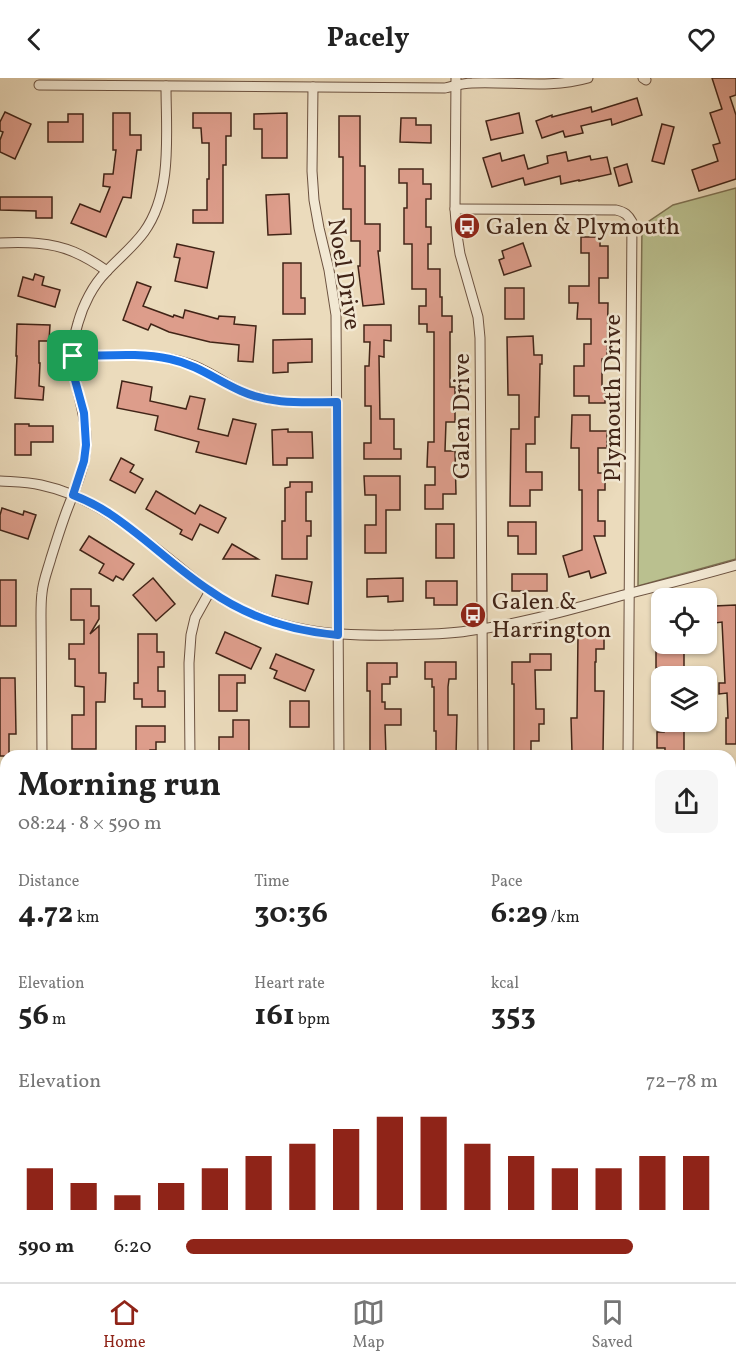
<!DOCTYPE html>
<meta charset="utf-8">
<style>
body{margin:0;font-family:Vollkorn,serif;background:#f6f6f6;color:#222;height:100vh;display:flex;flex-direction:column;font-size:22px;white-space:nowrap}
*{box-sizing:border-box;margin:0}
p{font-size:20px;color:#767676}
.icon{flex:none;width:33px;height:33px;fill:none;stroke:currentColor;stroke-width:2;stroke-linecap:round;stroke-linejoin:round}
.map{position:relative;flex:1;overflow:hidden}
.side{position:absolute;left:0px;top:672px;width:736px;height:532px;display:flex;flex-direction:column;background:#fff;border-radius:18px 18px 0 0;box-shadow:0 2px 4px #0004}
.side>*{flex:none}
.buttons{position:absolute;left:651px;top:510px;display:grid;gap:12px}
.buttons a{display:grid;place-items:center;width:66px;height:66px;border-radius:12px;background:#fff;box-shadow:0 2px 4px #0004;font-size:30px}
.pin{position:absolute;display:grid;place-items:center;width:51px;height:51px;color:#fff;margin:-26px;border-radius:12px;box-shadow:0 3px 9px #0006}
.round{display:grid;place-items:center;flex:none;width:63px;height:63px;border-radius:12px;background:#f6f6f6}
.headline{display:flex;align-items:center;justify-content:space-between;height:102px;padding:0 18px}
h1{font-size:33px;font-weight:700;line-height:45px}
.metrics{display:grid;grid-template-columns:repeat(3,1fr);gap:9px;height:102px;padding:6px 18px}
.metrics div{display:grid;align-content:center}
.metrics b{font-size:30px;font-weight:700}
.metrics small{font-size:16px;font-weight:400}
.metrics p{font-size:16px}
.chart{height:168px;padding:12px 18px}
.chart p{display:flex;justify-content:space-between}
.chart svg{width:100%;height:108px;margin-top:6px;stroke:#8f2418;stroke-width:6}
ul{padding:0 18px;list-style:none;font-size:20px}
li{display:grid;grid-template-columns:96px 72px 1fr;align-items:center;height:45px}
li i{height:15px;border-radius:8px;background:#8f2418}
header{display:flex;justify-content:space-between;align-items:center;height:78px;padding:0 18px;background:#fff;font-size:27px;font-weight:700}
.tab-bar{display:flex;justify-content:space-around;align-items:center;height:84px;border-top:2px solid #e0e0e0;background:#fff;font-size:16px;color:#767676}
.tab-bar a{display:grid;justify-items:center;gap:3px}
.tab-bar .selected{color:#8f2418}
.map>svg:first-child{display:block}
.green{fill:#bac08f;stroke:#7e7253;stroke-width:1.5}
.building{fill:#dd9d8b;stroke:#412417;stroke-width:1.5}
.lines{fill:none;stroke-linecap:round;stroke-linejoin:round}
.minor-casing{stroke:#6c5240;stroke-width:11}
.tertiary-casing{stroke:#6c5240;stroke-width:14}
.minor{stroke:#f2e8d3;stroke-width:9}
.tertiary{stroke:#f2e8d3;stroke-width:12}
.route-casing{stroke:#fff;stroke-width:12}
.route{stroke:#1a73e8;stroke-width:8}
.labels{text-anchor:middle;stroke-width:5;stroke-linejoin:round;paint-order:stroke}
.poi-label{font-size:24px;fill:#412417;stroke:#f2e8d3;text-anchor:start}
.street-label{font-size:24px;fill:#412417;stroke:#f2e8d3}
</style>
<header><svg class="icon" aria-label="back" viewBox="0 0 24 24"><path d="M15 5l-7 7 7 7"/></svg>Pacely<svg class="icon" aria-label="heart" viewBox="0 0 24 24"><path d="M12 20l-8-8c-3-5 5-10 8-4 3-6 11-1 8 4z"/></svg></header>
<div class="map">
<svg width="736" height="1204" viewBox="0 0 736 1204">
<rect width="100%" height="100%" fill="#ebdbbc"/>
<filter id="stains"><feTurbulence type="fractalNoise" baseFrequency=".00333" numOctaves="4"/><feColorMatrix values="0 0 0 0 .2 0 0 0 0 .09 0 0 0 0 .02 0 0 0 .5 -.17"/></filter>
<radialGradient id="worn" r=".72"><stop offset=".6" stop-color="#630" stop-opacity="0"/><stop offset="1" stop-color="#630" stop-opacity=".3"/></radialGradient>
<polygon class="green" points="736,110 736,481 638,508 642,148 673,127"/>
<g class="building">
<polygon points="712,0 736,0 736,17 730,19 736,37 736,101 699,113 692,92 718,83 713,67 720,65 710,35 722,31"/>
<polygon points="637,20 642,37 612,47 611,41 581,48 583,55 565,59 563,53 542,60 536,43 552,37 552,39 591,29 592,34"/>
<polygon points="5,34 31,46 15,81 0,74 0,62 3,54 0,53 0,44"/>
<polygon points="113,35 130,35 130,57 141,57 141,72 137,72 131,120 123,119 106,159 71,145 80,126 100,134 110,109 103,108 104,96 113,96 116,72 113,72"/>
<polygon points="193,35 231,35 231,58 226,58 226,87 223,87 223,145 193,145 193,132 207,132 207,101 209,101 209,65 202,65 201,50 193,50"/>
<polygon points="287,35 287,80 262,80 262,51 254,51 254,36"/>
<polygon points="519,35 523,55 491,62 486,43"/>
<polygon points="68,36 83,36 83,64 48,64 48,44 68,44"/>
<polygon points="339,38 360,38 360,88 365,88 365,146 380,146 380,173 378,173 384,226 363,228 358,188 360,188 360,163 351,163 351,131 343,131 343,79 339,79"/>
<polygon points="401,40 416,40 416,47 431,47 431,65 400,64"/>
<polygon points="662,46 674,49 664,86 652,83"/>
<polygon points="566,74 568,83 590,78 591,82 607,79 611,96 579,103 579,102 561,106 560,98 525,107 523,100 492,109 483,80 500,75 502,83 524,77 528,91 548,85 547,78"/>
<polygon points="627,86 632,104 619,108 614,90"/>
<polygon points="399,91 423,91 423,106 431,106 431,121 426,121 426,149 431,149 431,166 428,166 428,191 440,191 440,219 442,219 442,238 452,238 452,254 450,254 450,309 455,309 455,344 446,344 445,373 455,373 456,416 443,416 443,431 425,431 425,407 435,407 435,389 427,389 428,364 434,364 434,254 427,254 427,246 419,246 419,228 426,228 426,211 412,211 412,166 404,166 404,130 407,130 407,105 399,105"/>
<polygon points="289,116 291,156 268,157 266,117"/>
<polygon points="0,119 52,119 52,140 36,140 36,133 0,132"/>
<polygon points="581,159 600,159 600,168 608,168 608,200 599,200 599,225 608,225 607,281 602,281 602,309 605,310 605,325 589,325 589,318 574,318 574,288 584,288 584,266 591,266 591,241 577,241 578,225 569,225 569,208 589,208 589,175 581,175"/>
<polygon points="523,165 531,188 504,197 499,182 504,180 502,173"/>
<polygon points="177,166 214,174 207,210 175,203 180,180 174,179"/>
<polygon points="283,185 301,185 301,220 305,220 305,236 283,236"/>
<polygon points="35,196 44,199 42,207 60,212 55,229 18,218 23,199 33,202"/>
<polygon points="137,204 151,209 143,228 173,239 174,237 183,240 185,232 218,241 219,238 235,239 234,246 256,248 253,284 238,283 239,267 210,264 169,254 151,246 148,252 123,242"/>
<rect x="505" y="210" width="19" height="31"/>
<polygon points="17,246 50,247 49,263 39,263 39,285 40,285 39,308 44,309 43,322 15,320 17,278 16,278"/>
<polygon points="364,247 391,247 391,263 384,262 384,279 379,278 380,341 394,341 394,371 401,371 401,381 364,381 364,365 371,365 371,328 365,328 365,288 369,288 370,264 364,264"/>
<polygon points="533,258 534,277 542,277 542,286 540,286 539,339 535,339 535,366 526,366 526,394 542,394 542,412 530,412 530,428 510,428 511,351 519,351 519,317 508,317 507,259"/>
<polygon points="312,261 312,284 288,285 288,294 273,295 273,262"/>
<polygon points="122,303 152,309 150,323 186,331 190,318 205,321 198,351 228,358 233,341 256,346 246,386 196,374 199,364 155,352 158,338 117,330"/>
<polygon points="572,337 590,337 590,353 607,353 607,370 598,370 598,395 605,395 605,412 598,412 598,443 605,443 605,458 594,458 606,495 591,500 589,493 569,499 563,478 582,472 582,412 579,412 579,370 571,370"/>
<polygon points="15,346 29,346 29,348 53,348 53,364 31,364 31,377 15,377"/>
<polygon points="288,351 288,354 312,354 313,380 287,380 287,387 273,387 272,352"/>
<polygon points="121,380 134,387 130,394 143,401 135,415 110,402"/>
<polygon points="364,398 400,398 400,432 386,432 386,475 365,475 365,447 376,447 376,417 365,417"/>
<polygon points="290,404 312,404 312,414 306,414 306,443 311,443 311,458 307,458 307,481 282,481 282,443 285,443 285,410 290,409"/>
<polygon points="156,413 195,436 200,427 226,440 218,455 200,446 192,462 180,456 182,452 146,431"/>
<polygon points="2,430 23,437 24,433 36,437 28,461 0,452 0,437"/>
<polygon points="508,444 536,444 536,476 518,476 518,458 508,458"/>
<rect x="436" y="446" width="18" height="34"/>
<polygon points="89,458 134,486 123,502 116,498 113,503 99,495 104,486 80,472"/>
<polygon points="232,466 258,481 223,481"/>
<rect x="512" y="496" width="35" height="17"/>
<polygon points="276,497 312,504 308,526 272,518"/>
<polygon points="153,500 175,526 156,543 133,517"/>
<polygon points="403,500 403,523 388,524 388,518 367,519 367,501"/>
<rect x="0" y="502" width="16" height="46"/>
<polygon points="426,503 457,503 457,527 434,527 434,520 426,520"/>
<polygon points="71,511 91,511 91,528 99,528 99,541 90,556 99,548 99,595 106,595 105,624 96,624 96,671 72,671 72,637 84,637 84,609 75,608 75,581 69,581 69,566 84,566 84,542 71,542"/>
<polygon points="736,527 736,666 726,666 726,640 728,640 727,615 719,616 719,605 725,605 722,544 715,545 714,528"/>
<polygon points="225,554 261,570 251,591 216,575"/>
<polygon points="138,556 157,556 157,574 164,574 164,589 158,589 158,613 165,613 165,629 142,629 142,621 134,621 134,605 138,605"/>
<polygon points="578,557 604,557 604,571 596,571 596,584 595,584 595,613 604,613 603,675 572,675 571,640 577,640"/>
<polygon points="656,573 684,573 684,598 666,598 666,590 656,590"/>
<polygon points="276,576 314,592 305,613 274,600 277,593 270,590"/>
<polygon points="530,576 551,576 551,592 535,592 536,631 544,631 544,646 539,646 539,663 531,663 531,678 514,678 514,606 512,606 512,584 530,584"/>
<polygon points="425,584 456,584 456,601 449,601 448,609 448,637 457,637 456,678 436,678 436,653 434,653 434,609 432,609 432,601 425,601"/>
<polygon points="367,585 397,585 397,599 390,599 390,606 382,606 382,624 385,624 385,631 401,631 401,647 385,647 386,678 370,678 370,613 367,613"/>
<polygon points="219,597 245,597 245,605 237,605 237,633 219,633"/>
<polygon points="0,600 15,600 16,656 9,656 9,678 0,678"/>
<rect x="290" y="623" width="19" height="26"/>
<polygon points="233,642 249,642 249,677 219,677 219,659 233,659"/>
<polygon points="663,644 684,644 684,678 665,678 665,670 657,670 657,654 664,654"/>
<polygon points="136,648 165,648 165,664 156,664 156,672 150,672 150,678 136,678"/>
</g>
<g class="lines">
<g class="minor-casing">
<g id="minor">
<polyline points="456,0 455,131 457,157 460,176 478,239 480,260 483,678"/>
<polyline points="643,0 646,2"/>
<path d="M39,7l406,3c9,-2 18,-5 27,-5 38,-2 78,6 116,-5"/>
<polyline points="313,9 312,93 314,122 319,150 329,192 336,237 339,678"/>
<path d="M455,131l161,1c9,2 12,5 16,12l-4,534"/>
<path d="M0,165c25,-1 51,-1 74,9 12,5 23,12 33,19"/>
<path d="M73,278c32,0 66,-4 97,3 10,2 21,5 31,10 14,6 26,16 40,22 31,14 63,11 96,11"/>
<path d="M0,403c14,1 27,1 41,4 52,11 91,44 132,77 18,15 37,31 58,42 55,29 104,32 163,31 25,-1 49,0 73,-4 56,-7 109,-23 164,-38 35,-9 70,-18 105,-28"/>
<path d="M42,678l-1,-140c0,-8 0,-16 1,-23 1,-12 6,-24 9,-35 5,-16 10,-32 16,-48 8,-21 18,-42 19,-65 1,-22 -6,-42 -10,-63 -4,-19 -4,-40 2,-59 5,-18 15,-38 28,-51 13,-14 27,-25 38,-40 29,-40 22,-99 22,-146"/>
<polyline points="190,678 189,585 191,557 195,540 210,513"/>
<polyline points="730,1126 736,1127"/>
<polyline points="98,1198 99,1204"/>
<polyline points="584,1198 584,1204"/>
<polyline points="256,1204 264,1202 284,1201 415,1202 419,1204"/>
</g>
</g>
<g class="tertiary-casing">
<g id="tertiary">
<polyline points="730,978 736,978"/>
<polyline points="0,1041 6,1043"/>
</g>
</g>
<use href="#minor" class="minor"/>
<use href="#tertiary" class="tertiary"/>
</g>
<g class="lines">
<g class="route-casing">
<path id="route" d="M73,278c32,0 66,-4 97,3 28,6 46,21 71,32 31,14 63,11 96,11l1,233c-46,-4 -91,-18 -129,-45 -35,-23 -64,-53 -99,-76 -12,-8 -24,-14 -37,-19l11,-34 2,-16 -2,-32 -9,-33z"/>
</g>
<use href="#route" class="route"/>
</g>
<defs>
<g id="bus-disc" transform="scale(1.35)"><circle r="9.5" fill="#8f2418" stroke="#f2e8d3"/><path d="M-5-6H5V4H4V6H2V4H-2V6H-4V4H-5ZM-3.5-4V0h7V-4ZM-3.5 1.2v1.5H-2V1.2ZM2 1.2v1.5H3.5V1.2Z" fill="#fff"/></g>
</defs>
<g fill-rule="evenodd">
<use href="#bus-disc" x="467" y="148"/>
<use href="#bus-disc" x="473" y="537"/>
</g>
<g class="labels">
<g class="poi-label">
<text x="486" y="156">Galen &amp; Plymouth</text>
<text x="492" y="531">Galen &amp;<tspan x="492" dy="28">Harrington</tspan></text>
</g>
<g class="street-label">
<text transform="translate(345 196) rotate(81)" y="8">Noel Drive</text>
<text transform="translate(612 320) rotate(-90)" y="8">Plymouth Drive</text>
<text transform="translate(461 338) rotate(-90)" y="8">Galen Drive</text>
</g>
</g>
<rect width="100%" height="100%" filter="url(#stains)"/>
<rect width="100%" height="100%" fill="url(#worn)"/>
</svg>
<div class="buttons">
<a><svg class="icon" aria-label="locate" viewBox="0 0 24 24"><circle cx="12" cy="12" r="6"/><path d="M12 2v4M12 18v4M2 12h4M18 12h4"/></svg></a>
<a><svg class="icon" aria-label="layers" viewBox="0 0 24 24"><path d="M12 4l9 5-9 5-9-5zM3 14l9 5 9-5"/></svg></a>
</div>
<div class="pin" style="left:73px;top:278px;background:#1e9e55"><svg class="icon" aria-label="arrive" viewBox="0 0 24 24"><path d="M6 21V4h12l-3 4 3 4H6"/></svg></div>
<section class="side">
<div class="headline"><div><h1>Morning run</h1><p>08:24 · 8 × 590 m</p></div><a class="round"><svg class="icon" aria-label="share" viewBox="0 0 24 24"><path d="M12 15V3M7 8l5-5 5 5M5 13v7h14v-7"/></svg></a></div>
<div class="metrics">
<div><p>Distance</p><b>4.72<small> km</small></b></div>
<div><p>Time</p><b>30:36</b></div>
<div><p>Pace</p><b>6:29<small> /km</small></b></div>
</div>
<div class="metrics">
<div><p>Elevation</p><b>56<small> m</small></b></div>
<div><p>Heart rate</p><b>161<small> bpm</small></b></div>
<div><p>kcal</p><b>353</b></div>
</div>
<div class="chart"><p><span>Elevation</span>72–78 m</p>
<svg viewBox="0 0 160 44" preserveAspectRatio="none"><path d="M5 44V27M15 44V33M25 44V38M35 44V33M45 44V27M55 44V22M65 44V17M75 44V11M85 44V6M95 44V6M105 44V17M115 44V22M125 44V27M135 44V27M145 44V22M155 44V22"/></svg>
</div>
<ul>
<li><b>590 m</b>6:20<i style="width:84%"></i></li>
</ul>
</section>
</div>
<nav class="tab-bar">
<a class="selected"><svg class="icon" aria-label="home" viewBox="0 0 24 24"><path d="M3 11l9-7 9 7M6 9v11h12V9"/></svg>Home</a>
<a><svg class="icon" aria-label="map" viewBox="0 0 24 24"><path d="M3 6l6-2 6 2 6-2v14l-6 2-6-2-6 2zM9 4v14M15 6v14"/></svg>Map</a>
<a><svg class="icon" aria-label="saved" viewBox="0 0 24 24"><path d="M7 4h10v16l-5-4-5 4z"/></svg>Saved</a>
</nav>
